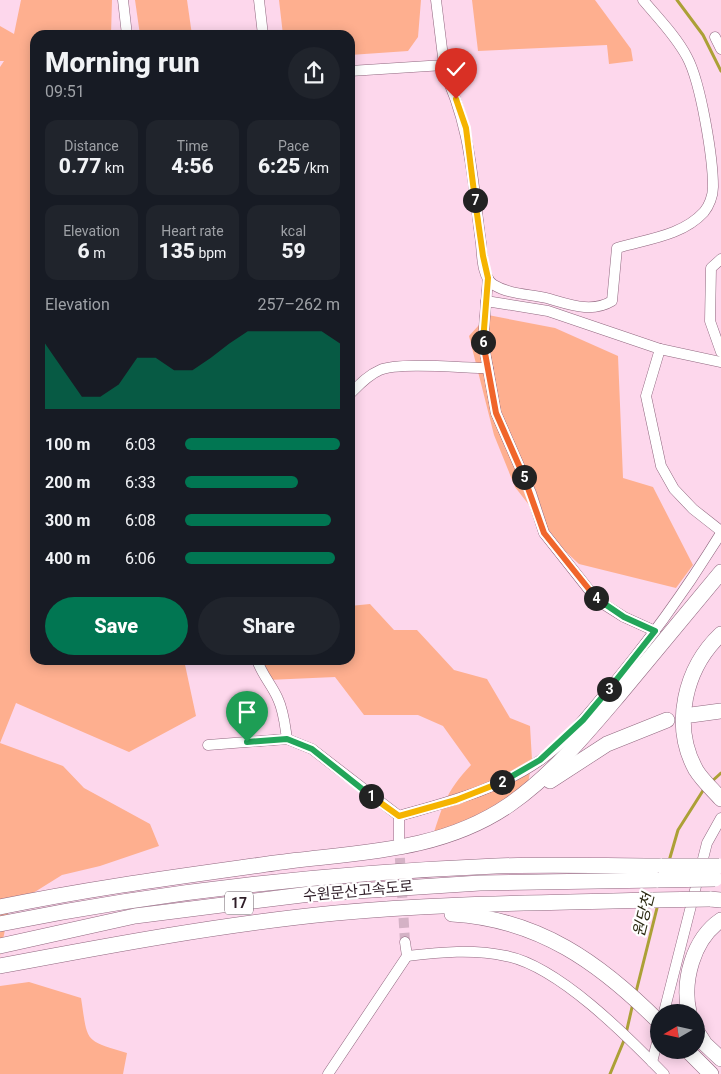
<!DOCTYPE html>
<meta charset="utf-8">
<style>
body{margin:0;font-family:Roboto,"Noto Sans KR",sans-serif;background:#20242c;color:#f1f3f6;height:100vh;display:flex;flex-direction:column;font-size:19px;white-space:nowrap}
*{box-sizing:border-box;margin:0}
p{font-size:16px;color:#9ea1a6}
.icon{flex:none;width:28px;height:28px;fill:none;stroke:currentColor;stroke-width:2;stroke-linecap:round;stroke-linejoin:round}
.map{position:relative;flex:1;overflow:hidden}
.details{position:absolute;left:30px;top:30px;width:325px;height:635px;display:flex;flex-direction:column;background:#171b24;border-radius:15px;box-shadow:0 2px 12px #0003}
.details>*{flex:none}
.needle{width:32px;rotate:261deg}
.fabs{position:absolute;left:650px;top:1004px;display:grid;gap:10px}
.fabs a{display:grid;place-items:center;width:55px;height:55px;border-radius:50%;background:#171b24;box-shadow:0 2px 12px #0003;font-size:25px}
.pin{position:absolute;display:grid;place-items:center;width:42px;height:42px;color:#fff;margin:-51px -21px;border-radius:50% 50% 50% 0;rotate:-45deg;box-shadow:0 0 5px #0007}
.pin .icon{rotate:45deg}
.km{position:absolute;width:25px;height:25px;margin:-12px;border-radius:50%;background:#222;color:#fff;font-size:14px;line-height:25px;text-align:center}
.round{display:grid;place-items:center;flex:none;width:52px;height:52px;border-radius:26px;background:#20242c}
.overview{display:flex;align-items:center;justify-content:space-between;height:85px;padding:0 15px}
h1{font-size:28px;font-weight:800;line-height:38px}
.metrics{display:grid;grid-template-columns:repeat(3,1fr);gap:8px;height:85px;padding:5px 15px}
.metrics div{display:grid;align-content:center;border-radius:12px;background:#20242c;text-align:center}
.metrics b{font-size:21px;font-weight:800}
.metrics small{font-size:14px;font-weight:400}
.metrics p{font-size:14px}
.chart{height:140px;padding:10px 15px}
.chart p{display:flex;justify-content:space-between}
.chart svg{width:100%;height:90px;margin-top:5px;fill:#017652;opacity:.7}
.cta{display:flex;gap:10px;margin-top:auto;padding:10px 15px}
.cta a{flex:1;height:58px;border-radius:30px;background:#017652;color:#fff;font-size:20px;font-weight:800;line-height:58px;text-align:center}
.cta a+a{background:#20242c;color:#f1f3f6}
ul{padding:0 15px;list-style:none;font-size:16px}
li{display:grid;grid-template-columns:80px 60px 1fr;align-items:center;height:38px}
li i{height:12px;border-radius:6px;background:#017652}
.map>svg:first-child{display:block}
.green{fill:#feaf8f}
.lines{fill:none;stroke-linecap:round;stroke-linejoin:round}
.stream{stroke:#aca036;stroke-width:3}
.minor-tunnel{stroke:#d4b2c5;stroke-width:10;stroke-dasharray:10 5;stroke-linecap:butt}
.minor-casing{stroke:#90677f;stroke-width:11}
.highway-casing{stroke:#90677f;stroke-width:16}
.minor{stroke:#fff;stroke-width:10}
.highway{stroke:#fff;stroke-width:15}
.highway-bridge-casing{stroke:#90677f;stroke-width:16;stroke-linecap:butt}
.highway-bridge{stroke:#fff;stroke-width:15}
.split-1-casing{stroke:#fff;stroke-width:10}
.split-2-casing{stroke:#fff;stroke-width:10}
.split-3-casing{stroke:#fff;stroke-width:10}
.split-4-casing{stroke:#fff;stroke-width:10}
.split-5-casing{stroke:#fff;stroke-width:10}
.split-6-casing{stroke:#fff;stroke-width:10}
.split-7-casing{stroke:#fff;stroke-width:10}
.split-8-casing{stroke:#fff;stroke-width:10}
.split-1{stroke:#22a559;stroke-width:6}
.split-2{stroke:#f5b400;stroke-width:6}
.split-3{stroke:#22a559;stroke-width:6}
.split-4{stroke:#22a559;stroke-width:6}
.split-5{stroke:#f0652b;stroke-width:6}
.split-6{stroke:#f0652b;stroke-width:6}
.split-7{stroke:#f5b400;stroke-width:6}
.split-8{stroke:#f5b400;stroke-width:6}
.labels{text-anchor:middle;stroke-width:4.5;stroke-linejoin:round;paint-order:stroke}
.shield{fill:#fff;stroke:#6d6168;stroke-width:1}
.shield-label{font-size:14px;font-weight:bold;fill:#2e1d27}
.street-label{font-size:15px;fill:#2e1d27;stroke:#fff}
.water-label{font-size:16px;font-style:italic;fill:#2d2b14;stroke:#fff}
</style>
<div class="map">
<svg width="721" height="1074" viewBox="0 0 721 1074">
<rect width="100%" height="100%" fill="#fdd7ec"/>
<g class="green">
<polygon points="21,0 112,0 111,35 35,35 35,660 184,660 196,716 129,752 16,703 0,743 0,67 4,61 0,61 0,26 14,34"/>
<polygon points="135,0 187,0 192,35 140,35"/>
<polygon points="279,0 421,0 418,37 408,51 350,55 350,35 283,35"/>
<polygon points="472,0 595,0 631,49 633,61 609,64 607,45 478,51"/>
<polygon points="488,315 555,328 618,356 623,478 653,487 693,565 676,588 579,564 564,550 515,487 494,435 469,336"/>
<path d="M370,604l24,26h23l37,40 33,9 23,39 20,8 2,34 -4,24 -30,23 -67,35c11,-34 14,-50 40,-77l-28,-39 -25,-11h-54l-29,-38 -67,3 -6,-20h88v-54z"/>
<polygon points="0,743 63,766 84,788 150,824 159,846 100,866 62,875 9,908 0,956"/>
<path d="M29,982l52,16c7,44 2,42 46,55l-4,21h-123v-88z"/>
</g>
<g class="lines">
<g class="stream">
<polyline points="677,0 703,35 721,71"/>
<polyline points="710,783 721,773"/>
<polyline points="669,861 678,830 704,789"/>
<polyline points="636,992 658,904"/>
<polyline points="610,1074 625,1038 633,1003"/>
</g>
<polyline class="minor-tunnel" points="399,843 405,942"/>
<g class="minor-casing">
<g id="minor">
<polyline points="123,0 127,35"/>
<polyline points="259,0 263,35"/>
<polyline points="715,37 721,49"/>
<path d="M441,65c30,60 31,113 40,178 1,12 1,35 13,42 16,10 39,9 56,14 21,6 42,14 62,2l5,-53c30,-9 65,-12 87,-36 5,-6 9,-16 9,-25 0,-29 -12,-104 -26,-130 -11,-21 -29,-39 -44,-57"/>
<polyline points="350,71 444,65 436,0"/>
<polyline points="721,259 711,268 710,321 721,352"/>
<polyline points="488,278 483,341 496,413 531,493 544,533 597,600 624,617 655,631"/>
<polyline points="486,301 548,311 660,349 721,362"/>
<polyline points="660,349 646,396 661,466 674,489 693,509 721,531"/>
<path d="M350,394c9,-9 18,-19 30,-24 19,-8 84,-2 108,-2"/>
<path d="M257,660c5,15 15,25 21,39 6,13 7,27 9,40"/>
<polyline points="208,745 287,739 312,749 399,816"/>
<path d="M399,840v-24c48,-14 98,-26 140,-55 25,-17 46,-43 64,-65 44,-52 83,-106 118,-163"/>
<path d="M407,956c34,-4 66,-7 99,0 52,10 121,80 158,118"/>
<polyline points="664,1012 707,843 721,818"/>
<polyline points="652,1062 659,1035"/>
<polyline points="328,1074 407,956 405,942"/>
</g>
</g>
<g class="highway-casing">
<g id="highway">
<path d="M721,634c-36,34 -50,91 -25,136 6,10 17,20 25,29"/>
<polyline points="691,715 721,711"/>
<polyline points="550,781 607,744 667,720"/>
<polyline points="710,899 721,900"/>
<path d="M0,907c91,-19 183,-31 275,-44 80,-11 164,-10 234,-58 43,-30 76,-70 110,-110 34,-41 68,-82 102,-123"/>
<path d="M452,914c87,5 148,49 207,108"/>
<path d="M0,924c162,-33 330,-51 496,-58 55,-2 111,0 166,0"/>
<polyline points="0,946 135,916 310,894 480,883 658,880"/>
<path d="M0,966c111,-21 223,-42 336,-53 105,-10 211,-10 317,-13"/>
<path d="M689,1012c-7,-31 4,-73 32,-92"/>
<polyline points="696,1030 705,1044 721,1059"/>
<polyline points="687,1050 711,1074"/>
</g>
</g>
<use href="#minor" class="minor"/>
<use href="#highway" class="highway"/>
<g class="highway-bridge-casing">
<g id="highway-bridge">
<polyline points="662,866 719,866"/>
<polyline points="658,880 715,879"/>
<polyline points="653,900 710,899"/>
</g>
</g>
<use href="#highway-bridge" class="highway-bridge"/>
</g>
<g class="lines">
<g class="split-1-casing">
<polyline id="split-1" points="247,742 287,739 312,749 371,796"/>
</g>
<g class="split-2-casing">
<polyline id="split-2" points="371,796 399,816 456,800 502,782"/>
</g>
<g class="split-3-casing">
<polyline id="split-3" points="502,782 540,760 583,720 609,689"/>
</g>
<g class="split-4-casing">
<polyline id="split-4" points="596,598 624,617 655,631 609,689"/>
</g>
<g class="split-5-casing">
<polyline id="split-5" points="524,477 544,533 596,598"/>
</g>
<g class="split-6-casing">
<polyline id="split-6" points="483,342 496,413 524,477"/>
</g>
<g class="split-7-casing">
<polyline id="split-7" points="475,200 483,256 488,278 483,342"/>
</g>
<g class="split-8-casing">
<polyline id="split-8" points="456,99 466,128 475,200"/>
</g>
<use href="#split-1" class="split-1"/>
<use href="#split-2" class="split-2"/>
<use href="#split-3" class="split-3"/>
<use href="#split-4" class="split-4"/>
<use href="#split-5" class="split-5"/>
<use href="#split-6" class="split-6"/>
<use href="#split-7" class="split-7"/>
<use href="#split-8" class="split-8"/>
</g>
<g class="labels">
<rect class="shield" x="225" y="891.5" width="28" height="23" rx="4"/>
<g class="shield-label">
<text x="239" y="908">17</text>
</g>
<g class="street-label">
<text transform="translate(358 891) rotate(-5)" y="5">수원문산고속도로</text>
</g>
<g class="water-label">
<text transform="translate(643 915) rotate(-76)" y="6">원당천</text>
</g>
</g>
</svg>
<div class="fabs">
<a><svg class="needle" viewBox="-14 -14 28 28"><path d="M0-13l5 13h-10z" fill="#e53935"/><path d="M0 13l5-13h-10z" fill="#9ea1a6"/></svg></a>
</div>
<div class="pin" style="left:247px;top:742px;background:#1e9e55"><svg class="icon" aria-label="arrive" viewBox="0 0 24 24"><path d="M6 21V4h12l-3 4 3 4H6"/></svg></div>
<div class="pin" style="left:456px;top:99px;background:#d93025"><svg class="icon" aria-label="check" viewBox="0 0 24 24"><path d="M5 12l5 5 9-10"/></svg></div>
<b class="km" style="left:371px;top:796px">1</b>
<b class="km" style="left:502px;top:782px">2</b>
<b class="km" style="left:609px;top:689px">3</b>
<b class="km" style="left:596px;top:598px">4</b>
<b class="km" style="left:524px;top:477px">5</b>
<b class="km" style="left:483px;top:342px">6</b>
<b class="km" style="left:475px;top:200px">7</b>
<section class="details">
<div class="overview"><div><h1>Morning run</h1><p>09:51</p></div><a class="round"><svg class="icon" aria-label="share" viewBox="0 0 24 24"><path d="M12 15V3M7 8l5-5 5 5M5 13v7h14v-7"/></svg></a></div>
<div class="metrics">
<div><p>Distance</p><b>0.77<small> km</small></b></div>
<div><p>Time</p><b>4:56</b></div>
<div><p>Pace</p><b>6:25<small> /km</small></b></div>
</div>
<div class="metrics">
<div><p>Elevation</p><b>6<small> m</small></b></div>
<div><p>Heart rate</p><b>135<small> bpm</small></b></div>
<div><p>kcal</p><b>59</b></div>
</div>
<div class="chart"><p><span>Elevation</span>257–262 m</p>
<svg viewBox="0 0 160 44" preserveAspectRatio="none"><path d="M0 44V12L10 25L20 38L30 38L40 32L50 19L60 19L70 25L80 25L90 19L100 12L110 6L120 6L130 6L140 6L150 6L160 12V44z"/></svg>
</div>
<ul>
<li><b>100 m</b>6:03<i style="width:100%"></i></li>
<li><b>200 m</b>6:33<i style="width:73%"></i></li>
<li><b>300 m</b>6:08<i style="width:94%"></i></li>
<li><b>400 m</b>6:06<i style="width:97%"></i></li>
</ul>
<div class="cta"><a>Save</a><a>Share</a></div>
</section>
</div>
